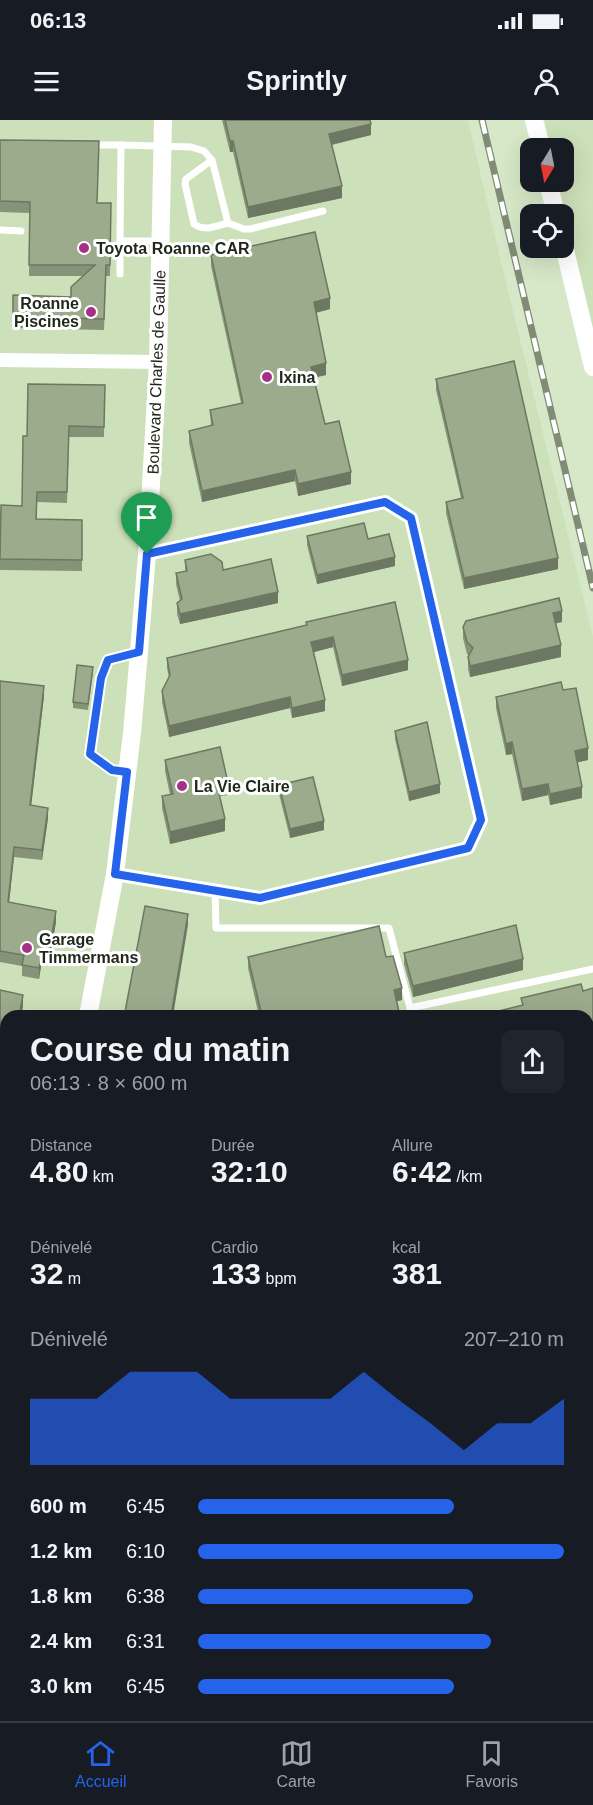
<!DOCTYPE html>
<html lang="fr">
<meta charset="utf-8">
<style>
body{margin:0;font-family:Helvetica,sans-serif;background:#20242c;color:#f1f3f6;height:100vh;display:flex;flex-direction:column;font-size:22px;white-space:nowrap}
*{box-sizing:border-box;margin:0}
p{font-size:20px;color:#9ea1a6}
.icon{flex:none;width:33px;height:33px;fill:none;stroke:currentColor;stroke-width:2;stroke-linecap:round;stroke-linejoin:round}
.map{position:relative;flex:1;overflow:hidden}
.sheet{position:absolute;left:0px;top:890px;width:594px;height:712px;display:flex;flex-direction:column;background:#171b24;border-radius:18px 18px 0 0;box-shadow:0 6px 24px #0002}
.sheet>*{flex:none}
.needle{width:39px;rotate:190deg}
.buttons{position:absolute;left:520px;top:18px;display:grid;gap:12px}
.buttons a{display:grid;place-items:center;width:54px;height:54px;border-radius:12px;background:#171b24;box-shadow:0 6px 24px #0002;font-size:30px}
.pin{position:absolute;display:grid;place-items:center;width:51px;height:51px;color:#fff;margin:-62px -26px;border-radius:50% 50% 50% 0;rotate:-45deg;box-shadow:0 0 6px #0007}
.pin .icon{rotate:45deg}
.round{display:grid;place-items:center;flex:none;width:63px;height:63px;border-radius:12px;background:#20242c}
.head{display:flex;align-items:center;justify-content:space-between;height:102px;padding:0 30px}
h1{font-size:33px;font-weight:700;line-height:45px}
.metrics{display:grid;grid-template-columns:repeat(3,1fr);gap:9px;height:102px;padding:6px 30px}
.metrics div{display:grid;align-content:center}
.metrics b{font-size:30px;font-weight:700}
.metrics small{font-size:16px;font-weight:400}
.metrics p{font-size:16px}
.chart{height:168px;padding:12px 30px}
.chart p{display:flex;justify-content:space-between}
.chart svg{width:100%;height:108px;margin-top:6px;fill:#2563eb;opacity:.7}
ul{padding:0 30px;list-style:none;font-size:20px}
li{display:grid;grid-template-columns:96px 72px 1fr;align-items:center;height:45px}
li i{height:15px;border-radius:8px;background:#2563eb}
.status{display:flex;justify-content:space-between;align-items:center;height:42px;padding:0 30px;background:#171b24;direction:ltr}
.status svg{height:16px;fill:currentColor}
header{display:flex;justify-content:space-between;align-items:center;height:78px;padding:0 30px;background:#171b24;font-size:27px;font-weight:700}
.tabs{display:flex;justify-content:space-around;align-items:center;height:84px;border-top:2px solid #363941;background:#171b24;font-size:16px;color:#9ea1a6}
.tabs a{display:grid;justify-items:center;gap:3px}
.tabs .current{color:#2563eb}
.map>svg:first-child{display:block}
.built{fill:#cce0b9;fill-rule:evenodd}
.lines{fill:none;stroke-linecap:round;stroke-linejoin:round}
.service{stroke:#fff;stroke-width:7}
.minor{stroke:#fff;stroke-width:14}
.tertiary{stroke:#fff;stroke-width:18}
.rail-casing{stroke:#818c76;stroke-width:7}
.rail{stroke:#fff;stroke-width:4.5;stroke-dasharray:14;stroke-linecap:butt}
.wall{fill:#859378}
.shaded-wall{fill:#6c7862}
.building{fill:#9bab8c;stroke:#6c7862;stroke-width:1.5}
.route-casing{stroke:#fff;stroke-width:12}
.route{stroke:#2563eb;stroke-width:8}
.poi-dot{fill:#a63088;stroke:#fff;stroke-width:2}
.labels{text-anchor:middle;stroke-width:6;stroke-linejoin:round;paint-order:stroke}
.poi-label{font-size:16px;font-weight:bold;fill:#21271b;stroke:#fff;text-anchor:start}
.street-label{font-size:16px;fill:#21271b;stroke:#fff}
</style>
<div class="status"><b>06:13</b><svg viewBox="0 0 49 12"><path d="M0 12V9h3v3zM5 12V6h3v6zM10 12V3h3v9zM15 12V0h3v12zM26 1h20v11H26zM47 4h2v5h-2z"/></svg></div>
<header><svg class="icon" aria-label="menu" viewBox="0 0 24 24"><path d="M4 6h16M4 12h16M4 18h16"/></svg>Sprintly<svg class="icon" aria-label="person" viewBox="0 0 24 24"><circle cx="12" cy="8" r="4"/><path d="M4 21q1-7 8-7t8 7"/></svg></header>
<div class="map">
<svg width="593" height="1601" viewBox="0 0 593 1601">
<rect width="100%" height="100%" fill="#d7e8c8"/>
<g class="built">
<path d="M0,0h468l33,142 92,375v1084h-593zM6,896h582v700h-582z"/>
<polygon points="545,0 593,0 593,244 557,62 564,62 564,28 551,28"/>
</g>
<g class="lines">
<g class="service">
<polyline points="92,25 121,25 120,121 158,121"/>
<path d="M121,25l70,2 13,4 8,9 16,63c-12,3 -23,9 -34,1l-9,-40 1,-5 26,-19"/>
<polyline points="228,103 244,109 250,109 323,91"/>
<polyline points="0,110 21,111"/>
<polyline points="120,154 120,121"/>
<polyline points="125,651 112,650 90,634 101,558 108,540 137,533"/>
<polyline points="215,770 216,808 389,808 410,888 593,849"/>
<polyline points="588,1580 593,1579"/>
<polyline points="441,1596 455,1601"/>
<polyline points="528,1601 536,1596"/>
</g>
<g class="minor">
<polyline points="0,240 158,242"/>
<polyline points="115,754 260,778 468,728 481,700 411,398 385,382 147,434"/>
</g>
<g class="tertiary">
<polyline points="534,0 541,28"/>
<polyline points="548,62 556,94"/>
<polyline points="564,126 593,247"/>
<polyline points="88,896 115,754 132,613 139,532 147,434 158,242 163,0"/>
<polyline points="0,1351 6,1319"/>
<polyline points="0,1584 6,1591"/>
</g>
<g class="rail-casing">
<polyline id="rail" points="482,0 593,468"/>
</g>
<use href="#rail" class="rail"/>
</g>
<g class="wall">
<polygon points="222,0 370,0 371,15 332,25 342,78 248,98 233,32 230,32"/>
<polygon points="0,20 98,83 111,83 110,156 106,156 104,210 13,208 13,175 71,177 83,156 29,156 30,93 0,92"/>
<polygon points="211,135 330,189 316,193 326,255 314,258 325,304 351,364 298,376 295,361 202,382 189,323 189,311 211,306 210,290 241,283 211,146"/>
<polygon points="436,259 558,449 464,469 446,393 446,382 461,378 436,270"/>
<polygon points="105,265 104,317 69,317 67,383 37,382 37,399 82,400 82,451 0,450 0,429 22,386 27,316"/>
<polygon points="307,416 368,419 395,446 317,464 307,425"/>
<polygon points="185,440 223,450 278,483 180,504 177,494 177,483 180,481 176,464 176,453 185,451"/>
<polygon points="306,502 408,550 342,566 333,527 313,532 325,591 292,598 290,588 169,617 162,582 162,571 169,558 167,548 167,538 306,505"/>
<polygon points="562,502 556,503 561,537 470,557 468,549 468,537 469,536 467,534 463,518 463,507"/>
<polygon points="93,553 88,590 73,588 73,582"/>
<polygon points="0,561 44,576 31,685 48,698 42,740 14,737 9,782 56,802 50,836 43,834 39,859 22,856 22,846 0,842"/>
<polygon points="563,570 588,640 577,642 582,678 550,685 548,675 522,681 512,634 506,635 496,588 496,577"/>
<polygon points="395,611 440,673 409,681 395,619"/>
<polygon points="165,640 228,663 228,675 220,676 225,711 170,724 162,688 162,676 170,675 165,651"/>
<polygon points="279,665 324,710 290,718 279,674"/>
<polygon points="404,833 523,850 413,877 404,844"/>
<polygon points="248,837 386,837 402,880 397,881 400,896 259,896 248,848"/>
<polygon points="0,870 23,886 21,896 6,896 6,964 0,963"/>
<polygon points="102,1596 137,1596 136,1601 126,1601"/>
</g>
<g class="shaded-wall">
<polygon points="371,4 371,15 329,25 329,14"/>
<rect x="230" y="21" width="3" height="11"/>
<polygon points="342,66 342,78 248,98 248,87"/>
<polygon points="330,178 330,189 314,193 314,182"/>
<polygon points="326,243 326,255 311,258 311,247"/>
<polygon points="295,350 295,361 202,382 202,371"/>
<polygon points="351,352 351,364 298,376 298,364"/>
<polygon points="395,437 395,446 317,464 317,455"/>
<polygon points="558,438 558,449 464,469 464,458"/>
<polygon points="278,472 278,483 180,504 180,494"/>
<polygon points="562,491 562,502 553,504 553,493"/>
<polygon points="333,517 333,527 311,533 311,522"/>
<polygon points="561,525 561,537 470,557 470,546"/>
<polygon points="408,540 408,550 342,566 342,555"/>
<polygon points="44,566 44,576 30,696 30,685"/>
<polygon points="290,577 290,588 169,617 169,606"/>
<polygon points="325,580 325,591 292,598 292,588"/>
<polygon points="512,622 512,634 506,635 506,624"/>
<polygon points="588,628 588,640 575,643 575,631"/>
<polygon points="440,664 440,673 409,681 409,672"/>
<polygon points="548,664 548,675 522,681 522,669"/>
<polygon points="582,667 582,678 550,685 550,674"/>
<polygon points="48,688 48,698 42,740 42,730"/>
<polygon points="225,699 225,711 170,724 170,712"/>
<polygon points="324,701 324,710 290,718 290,709"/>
<polygon points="14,727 14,737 8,792 8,782"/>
<polygon points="56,791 56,802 50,836 50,825"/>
<polygon points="188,794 188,805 173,896 171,896"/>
<polygon points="43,824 43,834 39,859 39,848"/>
<polygon points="523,839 523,850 413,877 413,866"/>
<polygon points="402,868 402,880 394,882 394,870"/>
<polygon points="23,875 23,886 21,896 19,896"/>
<polygon points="593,1442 593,1454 588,1455 588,1443"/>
</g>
<g class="building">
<polygon points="225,0 370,0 371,4 329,14 342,66 248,87 233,21 230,21"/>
<polygon points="0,20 99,21 97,83 111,83 110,145 106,145 104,199 13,197 13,175 71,177 71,167 95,145 29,145 30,82 0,81"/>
<polygon points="315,112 330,178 314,182 326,243 311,247 325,304 339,301 351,352 298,364 295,350 202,371 189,311 213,305 210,290 243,283 211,135"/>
<polygon points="514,241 558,438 464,458 446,382 463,378 436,259"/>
<polygon points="28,264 105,265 104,307 69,306 67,372 37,372 36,399 82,400 82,440 0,439 1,385 22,386 23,316 27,316"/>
<polygon points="364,403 368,419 389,414 395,437 317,455 307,416"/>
<polygon points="211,434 222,442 223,450 271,439 278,472 180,494 177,483 182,479 176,453 187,451 185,440"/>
<polygon points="559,478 562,491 553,493 561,525 470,546 468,537 473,528 467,522 463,507 466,501"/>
<polygon points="395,482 408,540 342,555 333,517 311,522 325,580 292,588 290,577 169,606 162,571 170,555 167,538 307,505 306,502"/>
<polygon points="77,545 93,547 88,584 73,582"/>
<polygon points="0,561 44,566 30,685 48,688 42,730 14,727 8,782 56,791 50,825 43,824 39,848 22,845 24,835 0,831"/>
<polygon points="561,562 563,570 576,568 588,628 575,631 582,667 550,674 548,664 522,669 512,622 506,624 496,577"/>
<polygon points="427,602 440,664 409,672 395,611"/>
<polygon points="220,627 228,663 217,665 225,699 170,712 162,676 173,674 165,640"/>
<polygon points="313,657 324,701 290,709 279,665"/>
<polygon points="145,786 188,794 171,896 120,896 121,892 125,892"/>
<polygon points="516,805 523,839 413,866 404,833"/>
<polygon points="379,806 386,837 393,836 402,868 394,870 400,896 262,896 248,837"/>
<polygon points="581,864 583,871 593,868 593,1442 588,1443 588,896 478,896 523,885 521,878"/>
<polygon points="0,870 23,875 19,896 6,896 6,954 0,952"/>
</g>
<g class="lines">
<g class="route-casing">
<polygon id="route" points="385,382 411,398 481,700 468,728 260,778 115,754 127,652 112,650 90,634 101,558 108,540 139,532 147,434"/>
</g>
<use href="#route" class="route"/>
</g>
<g class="poi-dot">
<circle cx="84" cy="128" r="6"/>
<circle cx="91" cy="192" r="6"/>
<circle cx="267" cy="257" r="6"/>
<circle cx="182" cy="666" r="6"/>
<circle cx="27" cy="828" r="6"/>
</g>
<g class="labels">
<g class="poi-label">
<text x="96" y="134">Toyota Roanne CAR</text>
<text x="79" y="189" text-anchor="end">Roanne<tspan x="79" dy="18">Piscines</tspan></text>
<text x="279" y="263">Ixina</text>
<text x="194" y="672">La Vie Claire</text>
<text x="39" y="825">Garage<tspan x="39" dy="18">Timmermans</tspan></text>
</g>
<g class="street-label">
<text transform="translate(156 252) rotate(-88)" y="6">Boulevard Charles de Gaulle</text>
</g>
</g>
</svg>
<div class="buttons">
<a><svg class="needle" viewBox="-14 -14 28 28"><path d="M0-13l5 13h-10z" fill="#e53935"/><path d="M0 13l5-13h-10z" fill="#9ea1a6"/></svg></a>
<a><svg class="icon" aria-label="locate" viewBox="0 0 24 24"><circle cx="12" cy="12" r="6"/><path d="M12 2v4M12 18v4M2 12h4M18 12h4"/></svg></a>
</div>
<div class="pin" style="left:147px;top:434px;background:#1e9e55"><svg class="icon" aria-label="arrive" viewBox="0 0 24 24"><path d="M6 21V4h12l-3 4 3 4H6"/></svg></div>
<section class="sheet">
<div class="head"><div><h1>Course du matin</h1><p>06:13 · 8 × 600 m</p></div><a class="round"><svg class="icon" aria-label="share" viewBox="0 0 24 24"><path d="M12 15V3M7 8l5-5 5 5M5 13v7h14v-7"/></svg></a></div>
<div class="metrics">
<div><p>Distance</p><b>4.80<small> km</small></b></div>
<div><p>Durée</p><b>32:10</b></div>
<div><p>Allure</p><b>6:42<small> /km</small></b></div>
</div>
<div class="metrics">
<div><p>Dénivelé</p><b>32<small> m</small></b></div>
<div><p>Cardio</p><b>133<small> bpm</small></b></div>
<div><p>kcal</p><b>381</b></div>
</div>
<div class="chart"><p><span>Dénivelé</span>207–210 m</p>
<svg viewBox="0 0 160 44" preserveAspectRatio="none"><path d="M0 44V17L10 17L20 17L30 6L40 6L50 6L60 17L70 17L80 17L90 17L100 6L110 17L120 27L130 38L140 27L150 27L160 17V44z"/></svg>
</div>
<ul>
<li><b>600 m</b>6:45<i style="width:70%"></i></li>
<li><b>1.2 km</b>6:10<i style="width:100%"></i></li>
<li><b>1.8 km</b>6:38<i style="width:75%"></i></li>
<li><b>2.4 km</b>6:31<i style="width:80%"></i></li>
<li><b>3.0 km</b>6:45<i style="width:70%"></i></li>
</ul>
</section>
</div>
<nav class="tabs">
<a class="current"><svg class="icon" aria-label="home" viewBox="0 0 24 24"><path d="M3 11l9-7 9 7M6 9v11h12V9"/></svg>Accueil</a>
<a><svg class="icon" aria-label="map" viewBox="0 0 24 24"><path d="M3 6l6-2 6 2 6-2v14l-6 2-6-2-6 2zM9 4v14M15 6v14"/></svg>Carte</a>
<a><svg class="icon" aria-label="saved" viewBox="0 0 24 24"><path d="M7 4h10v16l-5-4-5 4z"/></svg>Favoris</a>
</nav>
